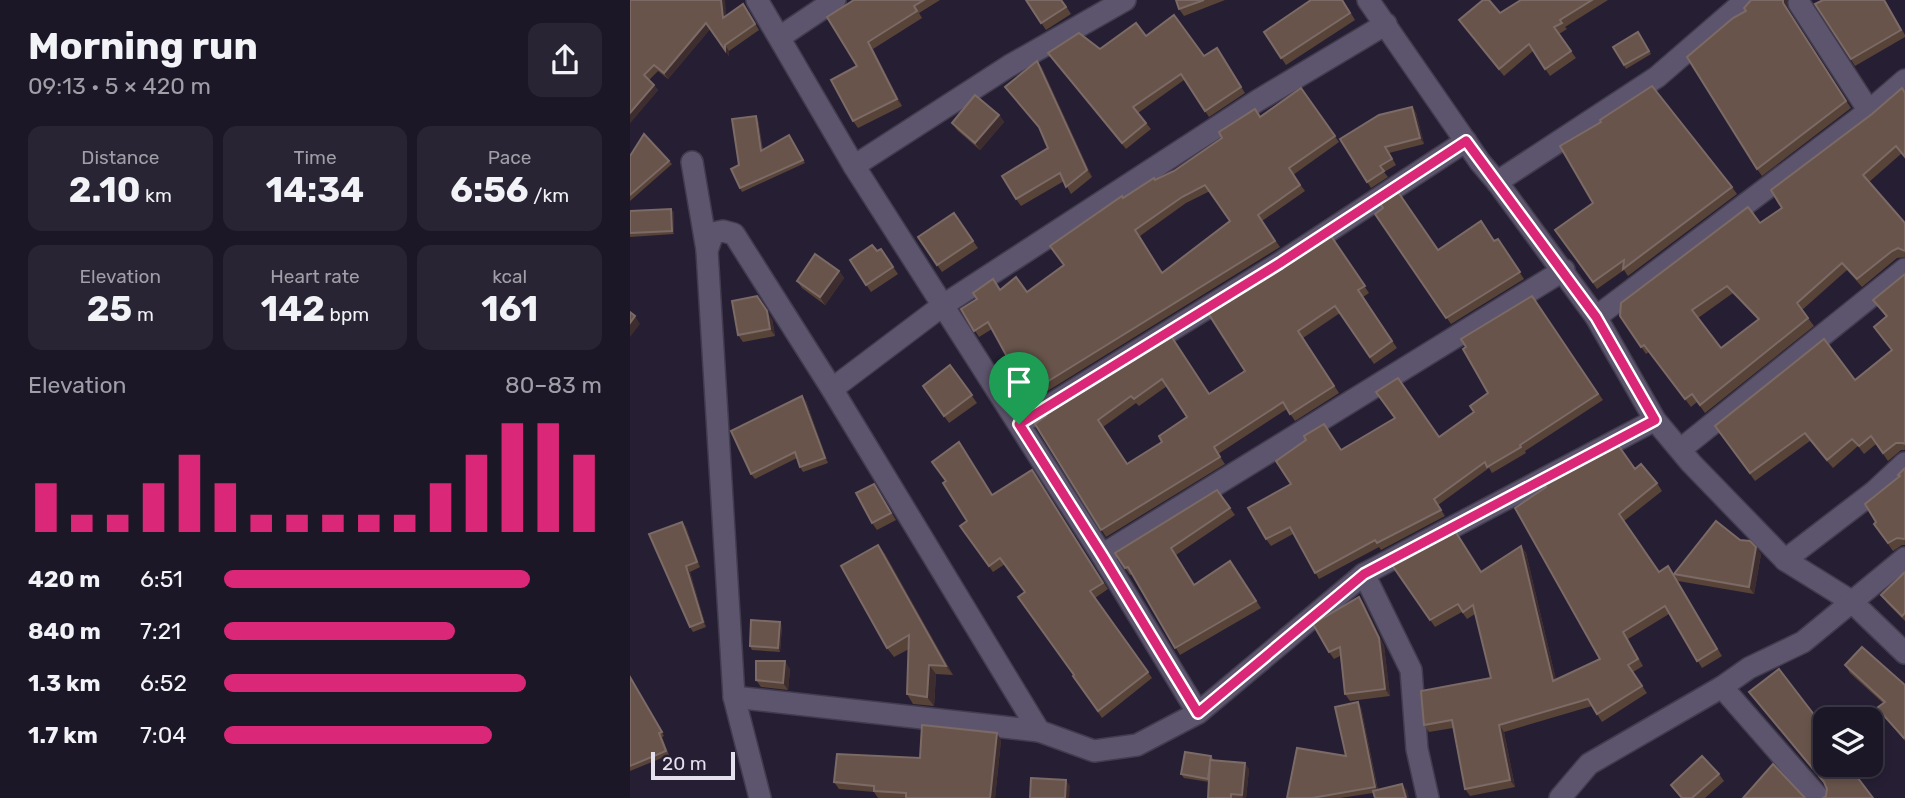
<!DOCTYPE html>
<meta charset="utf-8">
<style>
body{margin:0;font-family:Rubik,sans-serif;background:#292433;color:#f1f3f6;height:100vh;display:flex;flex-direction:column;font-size:26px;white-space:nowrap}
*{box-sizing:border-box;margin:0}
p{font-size:23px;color:#a09fa7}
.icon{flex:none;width:38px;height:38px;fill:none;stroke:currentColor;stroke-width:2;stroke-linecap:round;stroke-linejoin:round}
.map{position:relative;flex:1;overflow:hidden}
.details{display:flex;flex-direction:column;background:#1c1727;width:630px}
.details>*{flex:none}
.buttons{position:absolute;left:1183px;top:707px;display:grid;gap:14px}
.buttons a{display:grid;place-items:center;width:70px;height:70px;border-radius:14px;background:#1c1727;box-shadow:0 4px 10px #0003,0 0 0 2px #3a3644;font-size:35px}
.scale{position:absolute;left:21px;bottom:18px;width:84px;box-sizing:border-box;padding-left:7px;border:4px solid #e4e0ee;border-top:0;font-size:19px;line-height:24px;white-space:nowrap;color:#e4e0ee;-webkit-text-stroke:5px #261f34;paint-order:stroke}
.pin{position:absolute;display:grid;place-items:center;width:60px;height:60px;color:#fff;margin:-72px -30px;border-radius:50% 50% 50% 0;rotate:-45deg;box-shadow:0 0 7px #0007}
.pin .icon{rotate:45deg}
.round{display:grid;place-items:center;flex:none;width:74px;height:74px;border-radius:14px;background:#292433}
.head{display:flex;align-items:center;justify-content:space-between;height:119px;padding:0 28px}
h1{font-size:38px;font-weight:700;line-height:52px}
.figures{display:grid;grid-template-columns:repeat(3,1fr);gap:10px;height:119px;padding:7px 28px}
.figures div{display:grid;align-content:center;border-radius:14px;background:#292433;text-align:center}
.figures b{font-size:35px;font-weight:700}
.figures small{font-size:19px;font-weight:400}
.figures p{font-size:19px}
.chart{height:196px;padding:14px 28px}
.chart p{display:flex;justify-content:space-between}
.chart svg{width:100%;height:126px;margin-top:7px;stroke:#db2777;stroke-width:6}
ul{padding:0 28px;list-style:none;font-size:23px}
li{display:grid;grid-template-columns:112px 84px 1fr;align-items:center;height:52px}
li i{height:18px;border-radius:9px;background:#db2777}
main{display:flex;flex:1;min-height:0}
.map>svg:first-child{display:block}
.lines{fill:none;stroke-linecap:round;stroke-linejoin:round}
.minor-casing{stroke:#423c4e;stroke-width:24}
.minor{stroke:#5d556d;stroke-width:21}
.wall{fill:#584338;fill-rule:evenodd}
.shaded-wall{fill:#3e2d2e}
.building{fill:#68544b;stroke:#7b6a65;stroke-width:2;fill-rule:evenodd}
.route-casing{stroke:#fff;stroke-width:14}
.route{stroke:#db2777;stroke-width:9}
</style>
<main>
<section class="details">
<div class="head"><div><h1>Morning run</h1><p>09:13 · 5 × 420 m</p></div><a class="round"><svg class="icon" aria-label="share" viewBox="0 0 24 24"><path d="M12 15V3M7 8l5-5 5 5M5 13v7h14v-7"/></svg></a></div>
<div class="figures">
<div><p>Distance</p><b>2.10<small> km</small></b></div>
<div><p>Time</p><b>14:34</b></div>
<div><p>Pace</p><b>6:56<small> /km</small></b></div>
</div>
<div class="figures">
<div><p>Elevation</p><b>25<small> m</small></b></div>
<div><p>Heart rate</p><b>142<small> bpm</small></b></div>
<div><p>kcal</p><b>161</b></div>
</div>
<div class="chart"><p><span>Elevation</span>80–83 m</p>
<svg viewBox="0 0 160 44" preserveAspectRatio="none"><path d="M5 44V27M15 44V38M25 44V38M35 44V27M45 44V17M55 44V27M65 44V38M75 44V38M85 44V38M95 44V38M105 44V38M115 44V27M125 44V17M135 44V6M145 44V6M155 44V17"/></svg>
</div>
<ul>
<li><b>420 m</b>6:51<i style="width:81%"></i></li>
<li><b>840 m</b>7:21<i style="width:61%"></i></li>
<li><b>1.3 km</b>6:52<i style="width:80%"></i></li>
<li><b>1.7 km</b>7:04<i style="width:71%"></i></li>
</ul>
</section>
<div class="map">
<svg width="1275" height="798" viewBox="0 0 1275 798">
<rect width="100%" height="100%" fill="#261f34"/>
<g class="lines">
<g class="minor-casing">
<g id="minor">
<polyline points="127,0 224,166 472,555 568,713"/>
<polyline points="738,0 850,162 867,182 966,317 1025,420 1061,463 1155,560 1221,601 1275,653"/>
<polyline points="1169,3 1239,111"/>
<polyline points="150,37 205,0"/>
<polyline points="62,162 77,250"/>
<polyline points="224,166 379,66 495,0"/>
<polyline points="867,182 1027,77 1116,0"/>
<polyline points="966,317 1239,111 1275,80"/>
<polyline points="202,389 312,306 627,101 756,24"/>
<polyline points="389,424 650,263 836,141"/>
<polyline points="1051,449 1275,269"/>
<polyline points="472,555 934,270"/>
<polyline points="1155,560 1245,491 1275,463"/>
<polyline points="734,574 781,670 787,749 798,798"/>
<polyline points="1092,687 1189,798"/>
<polyline points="104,697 409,731 464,751 507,745 568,713 734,574 1025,420"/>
<polyline points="130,798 104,697 77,251 83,233 93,231 104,234 202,389 409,731"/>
<polyline points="930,798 959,764 1092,687 1119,668 1173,642 1275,558"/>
</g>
</g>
<use href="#minor" class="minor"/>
</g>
<g class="wall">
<polygon points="224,0 310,0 289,13 292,18 243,49 272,106 228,128 223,121 227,66"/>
<polygon points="396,0 432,0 441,14 416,30"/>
<polygon points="546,0 595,0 554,16 549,9"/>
<polygon points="681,0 713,0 725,20 656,65 634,32"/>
<polygon points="891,0 978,0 935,27 937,29 929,34 946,58 920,76 903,51 874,76 829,20 870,13"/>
<polygon points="1193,0 1255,0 1275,35 1275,37 1225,66 1185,4"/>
<polygon points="0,1 96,16 113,4 129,30 99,51 99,56 80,29 38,79 28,71 19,80 28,90 0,123"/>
<polygon points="1158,10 1221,108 1132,176 1127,169 1116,11"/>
<polygon points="1008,32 1021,54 996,69 983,47"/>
<polygon points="516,36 574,56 587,48 615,93 579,117 554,80 508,113 521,129 496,149 418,53 470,49"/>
<polygon points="407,61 412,68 462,177 441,194 434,181 391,206 386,199 418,148 410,129 375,87"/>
<path d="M671,88l38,54 -46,33 12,16 -43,30 18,26 -247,153 -24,-34 2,-2 -19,-35 -13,8 -18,-28 39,-19 27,2 37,-27 59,-67 51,-27 86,-54zM580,191l20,30 -68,52 -22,-37 46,-33z"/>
<polygon points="782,107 786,113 794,144 759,153 766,165 754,172 758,177 741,188 710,139"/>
<path d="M1242,114l30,39 -33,29 36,41v34l-8,1 -35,29 -15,-17 -45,40 12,16 -109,87 -8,-11 -6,5 -42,-55 -3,2 -26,-38 162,-108zM1103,293l25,27 -37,28 -23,-30z"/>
<polygon points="369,115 374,122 350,150 327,130 322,123"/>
<polygon points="126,116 128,120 133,150 159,135 175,163 112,192 110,188 109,165"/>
<polygon points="0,156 39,161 42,164 0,201"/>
<polygon points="1102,187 1107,194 998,276 994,270 967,289 925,230"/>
<polygon points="41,209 44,213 44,234 0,237 0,211"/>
<polygon points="324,213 348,248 312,272 288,237"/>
<polygon points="745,214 808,250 864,241 868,239 894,279 821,324"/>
<path d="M701,236l38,57 -6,4 34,51 -23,16 -34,-51 -37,25 36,55 -44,28 -8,-12 -69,45 7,10 -119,73 -71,-113 136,-88 38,58 36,-23zM537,386l20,31 -25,25 -35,22 -24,-37 33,-24 3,3z"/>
<polygon points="251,249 268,274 241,292 220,260 247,251"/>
<polygon points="209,271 214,278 195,305 172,288 167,281"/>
<polygon points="1275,274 1275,450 1271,450 1258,461 1246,444 1234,454 1228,446 1203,468 1180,441 1125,481 1085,426 1225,380 1261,350 1256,317 1243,300"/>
<polygon points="902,296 973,400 895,451 896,453 862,473 859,468 808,505 815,516 751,550 749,547 689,579 663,534 641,546 636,539 661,484 711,450 809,437 844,412 858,393"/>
<polygon points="142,319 145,336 113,342 108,335"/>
<polygon points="320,365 347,403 319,423 293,386"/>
<polygon points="176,401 198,463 173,472 170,467 167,458 125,479 121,474"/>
<polygon points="1275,468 1275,545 1272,545 1263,551 1244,524 1246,522 1270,476"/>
<polygon points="1005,469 1027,483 1032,491 994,521 1029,572 1044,574 1110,540 1131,554 1124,594 1048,581 1044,575 1092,656 1072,668 1039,614 998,639 1013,666 1003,672 1017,693 972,722 962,706 874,732 885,787 840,796 835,789 823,728 799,732 794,725 861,678 845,614 837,619 832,612 805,627 762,565 851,571 891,546 896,553 926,680 970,659 885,508"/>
<polygon points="402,470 478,589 465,598 522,678 472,718 443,676 444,675 395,592 375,564 363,572 330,526 337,521 362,495"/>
<polygon points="244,484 266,520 247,530 242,523"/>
<polygon points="587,490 605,515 546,555 564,585 600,561 631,608 550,655 502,574 500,575 495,568"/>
<polygon points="52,522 56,527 70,567 60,572 76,627 63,632 60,627"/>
<polygon points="248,545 255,554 323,675 306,674 304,706 283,704 277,694 279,649 264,657 257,648"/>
<polygon points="1275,572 1275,621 1257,603 1251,595"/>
<polygon points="729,597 734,604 754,646 760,696 720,701 715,694 710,656 704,659 699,652"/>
<polygon points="152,626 150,652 122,650 120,646"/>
<polygon points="1215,665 1275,685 1275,741 1247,708 1253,703 1220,673"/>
<polygon points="160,669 158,690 131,687 126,680"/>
<polygon points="0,676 34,736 32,737 39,755 0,771"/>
<polygon points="1119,692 1195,765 1222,765 1196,796 1197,789 1195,785"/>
<polygon points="731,707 748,790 777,790 743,793 710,798 657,798 716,756"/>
<polygon points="371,740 365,798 248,798 244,792 209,789 204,782 290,758"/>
<polygon points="581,756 584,760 619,769 616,798 578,798 579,782 554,778 551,774"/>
<polygon points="1089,774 1094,781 1075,798 1051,798 1041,785"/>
</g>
<g class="shaded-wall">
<polygon points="91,0 95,0 97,24 93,18"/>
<polygon points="1153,0 1157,0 1158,10 1221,108 1153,3"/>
<polygon points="76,23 80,29 38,79 34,73"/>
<polygon points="238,42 243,49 272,106 267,99"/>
<polygon points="95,45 99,51 99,56 95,50"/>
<polygon points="407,61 412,68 462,177 457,170"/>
<polygon points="24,85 28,90 0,123 0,113"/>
<polygon points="782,107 786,113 794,144 790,138"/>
<polygon points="369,115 374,122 350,150 345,143"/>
<polygon points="126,116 128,120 133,155 131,151"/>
<polygon points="41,209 44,213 44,234 42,231"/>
<polygon points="209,271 214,278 195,305 190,297"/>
<polygon points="132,304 142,319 145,336 140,329"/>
<polygon points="5,316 10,324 0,337 0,323"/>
<polygon points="172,396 176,401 198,463 195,458"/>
<polygon points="52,522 56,527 70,567 67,562"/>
<polygon points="248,545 255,554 323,675 316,666"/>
<polygon points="891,546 896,553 928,688 923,681"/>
<polygon points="1126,547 1131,554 1124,594 1119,587"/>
<polygon points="56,566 60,572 76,627 73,622"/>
<polygon points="729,597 734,604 754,646 760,696 755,689"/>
<polygon points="150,622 152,626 150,652 148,648"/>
<polygon points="155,661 160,669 158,690 153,683"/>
<polygon points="299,665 306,674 304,706 297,697"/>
<polygon points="728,702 731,707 748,792 745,787"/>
<polygon points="869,725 874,732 885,787 880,780"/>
<polygon points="367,733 371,740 365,798 360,798"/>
<polygon points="615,763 619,769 616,798 613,798 612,795"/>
<polygon points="436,780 440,786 439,798 435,798"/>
<polygon points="772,784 777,790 779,798 776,798"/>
</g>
<g class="building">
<polygon points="1,0 91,0 93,18 113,4 125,24 95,45 95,50 76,23 34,73 24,65 14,75 24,85 0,113 0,1"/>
<polygon points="224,0 294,0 284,6 287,11 238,42 267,99 223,121 201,80 227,66 197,17"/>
<polygon points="396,0 431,0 436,7 411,23"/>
<polygon points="546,0 574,0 549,9"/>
<polygon points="681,0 712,0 720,13 651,58 634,32"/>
<polygon points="853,0 859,0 870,13 891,0 962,0 930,20 932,23 924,27 941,51 915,69 899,44 869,69 829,20"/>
<polygon points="1121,0 1153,0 1153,3 1216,101 1127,169 1057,57 1103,18 1116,11 1114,8"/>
<polygon points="1193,0 1254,0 1271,30 1221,59 1185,4"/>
<polygon points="544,15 574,56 587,48 611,87 575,111 551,74 503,107 516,123 492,143 418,53 449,33 470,49 506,23 516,36"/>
<polygon points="1008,32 1019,51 994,65 983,47"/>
<polygon points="407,61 457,170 436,187 430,173 386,199 372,176 418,148 409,127 375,87"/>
<polygon points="1022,86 1102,187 993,269 994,260 963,282 925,230 963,203 930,146 971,122 970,120"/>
<path d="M671,88l34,48 -46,32 11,17 -42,30 17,26 -246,152 -20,-27 2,-2 -23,-42 -14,9 -13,-22 16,-10 -4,-6 20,-14 7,11 16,-13 11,15 37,-27 -14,-19 72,-50 1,2 31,-20 1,2 19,-9 48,-33 -3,-6 36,-23 5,8zM575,185l25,36 -68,52 -27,-43 47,-33z"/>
<path d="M1272,88l3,5v64l-9,-11 -33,29 42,48v28l-7,-3 -6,3 -35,28 -15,-16 -45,40 11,15 -108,87 -8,-11 -7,5 -41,-54 -3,2 -21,-31 1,-13 127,-96 12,16 22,-15 -11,-18 101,-76zM1097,286l32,33 -38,29 -29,-38z"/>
<polygon points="345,95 369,115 345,143 322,123"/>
<polygon points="782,107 790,138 755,147 762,159 750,166 754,171 737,182 710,139 749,115"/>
<polygon points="126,116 131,151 159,135 173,160 110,188 101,169 109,165 102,119"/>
<polygon points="14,134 39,161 0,195 0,156"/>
<polygon points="768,192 808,250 851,221 864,241 868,239 890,272 816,318 745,214 753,208 750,203"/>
<polygon points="41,209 42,231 0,233 0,211"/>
<polygon points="324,213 343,241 307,265 288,237"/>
<path d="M701,236l34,50 -7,4 34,51 -22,16 -35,-51 -37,25 36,55 -44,28 -7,-12 -69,45 6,10 -119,73 -66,-106 11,-8 -2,-2 127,-78 38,58 36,-23 -37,-58zM532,379l25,38 -28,19 3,6 -35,22 -29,-44 33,-24 3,3z"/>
<polygon points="242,245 247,251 251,249 263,267 236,285 220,260"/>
<polygon points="185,254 209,271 190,297 167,281"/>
<polygon points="1275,274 1275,444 1273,443 1266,443 1253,453 1241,436 1229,446 1222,439 1197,460 1175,433 1120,473 1085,426 1194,339 1225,380 1262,350 1244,327 1257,316 1243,300"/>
<polygon points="127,296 137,311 140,329 108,335 102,301"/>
<polygon points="902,296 968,394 890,445 891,447 857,467 855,462 804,499 811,510 747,543 745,540 685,573 660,527 636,539 618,508 661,484 646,461 676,440 674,436 694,424 711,450 765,418 746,392 768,378 809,437 844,412 840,406 858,393 833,349 836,347 831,339"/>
<polygon points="0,312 5,316 0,323"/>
<polygon points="320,365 342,395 314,416 293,386"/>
<polygon points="172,396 195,458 170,467 165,452 121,474 101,431"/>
<polygon points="329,442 362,495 402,470 473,583 460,591 518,672 468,711 443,676 444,675 388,597 395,592 370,558 359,566 330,526 337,521 313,483 316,481 302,462"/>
<polygon points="988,445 1005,469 1011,464 1027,483 989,514 1029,572 1038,566 1087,649 1067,661 1035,606 993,632 1008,659 998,665 1012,686 967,714 958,699 869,725 880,780 835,789 822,720 794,725 791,691 861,678 843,605 833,612 828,604 800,620 762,565 825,531 851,572 891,546 923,681 970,659 885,508 916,487 914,484"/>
<polygon points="1275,468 1275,539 1267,538 1258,543 1244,524 1246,522 1235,504 1270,476 1268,475"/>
<polygon points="244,484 261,513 242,523 226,493"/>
<polygon points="587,490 600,508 541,548 564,585 600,561 626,601 545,648 498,567 495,568 485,553"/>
<polygon points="1086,521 1110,540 1120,541 1126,547 1119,587 1044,574"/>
<polygon points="52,522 67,562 56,566 73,622 60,627 19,534"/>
<polygon points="248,545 316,666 299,665 297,697 277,694 279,635 257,648 211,566"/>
<polygon points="1275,572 1275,613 1272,616 1251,595"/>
<polygon points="729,597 749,638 755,689 715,694 710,647 699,652 683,624"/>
<polygon points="121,620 150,622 148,648 120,646"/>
<polygon points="1232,647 1275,685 1275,738 1274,738 1247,708 1255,702 1215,665"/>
<polygon points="126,661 155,661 153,683 126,680"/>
<polygon points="1149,669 1195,729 1195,765 1218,765 1243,798 1193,798 1196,796 1197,789 1194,782 1119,692"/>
<polygon points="0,677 32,732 29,733 36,751 0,766"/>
<polygon points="728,702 745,787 682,798 657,798 667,748 716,756 705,707"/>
<polygon points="292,725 367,733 360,798 276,798 276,793 244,791 244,786 204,782 207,754 290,758"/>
<polygon points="555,752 581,756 578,779 551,774"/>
<polygon points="1072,756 1089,774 1062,798 1052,798 1041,785"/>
<polygon points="580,760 615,763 612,795 601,794 601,798 578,798"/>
<polygon points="1143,764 1175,798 1113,798"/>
<polygon points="401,778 436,780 435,798 400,798"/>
<polygon points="772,784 776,798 745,798 743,791"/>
</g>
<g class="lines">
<g class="route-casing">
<polygon id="route" points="836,141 966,317 1025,420 734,574 568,713 472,555 389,424 650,263"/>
</g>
<use href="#route" class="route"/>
</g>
</svg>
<div class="buttons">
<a><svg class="icon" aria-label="layers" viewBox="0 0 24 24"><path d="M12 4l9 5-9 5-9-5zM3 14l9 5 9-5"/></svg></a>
</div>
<div class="scale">20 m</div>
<div class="pin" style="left:389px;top:424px;background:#1e9e55"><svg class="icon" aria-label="arrive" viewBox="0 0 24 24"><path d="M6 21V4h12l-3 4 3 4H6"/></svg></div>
</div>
</main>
